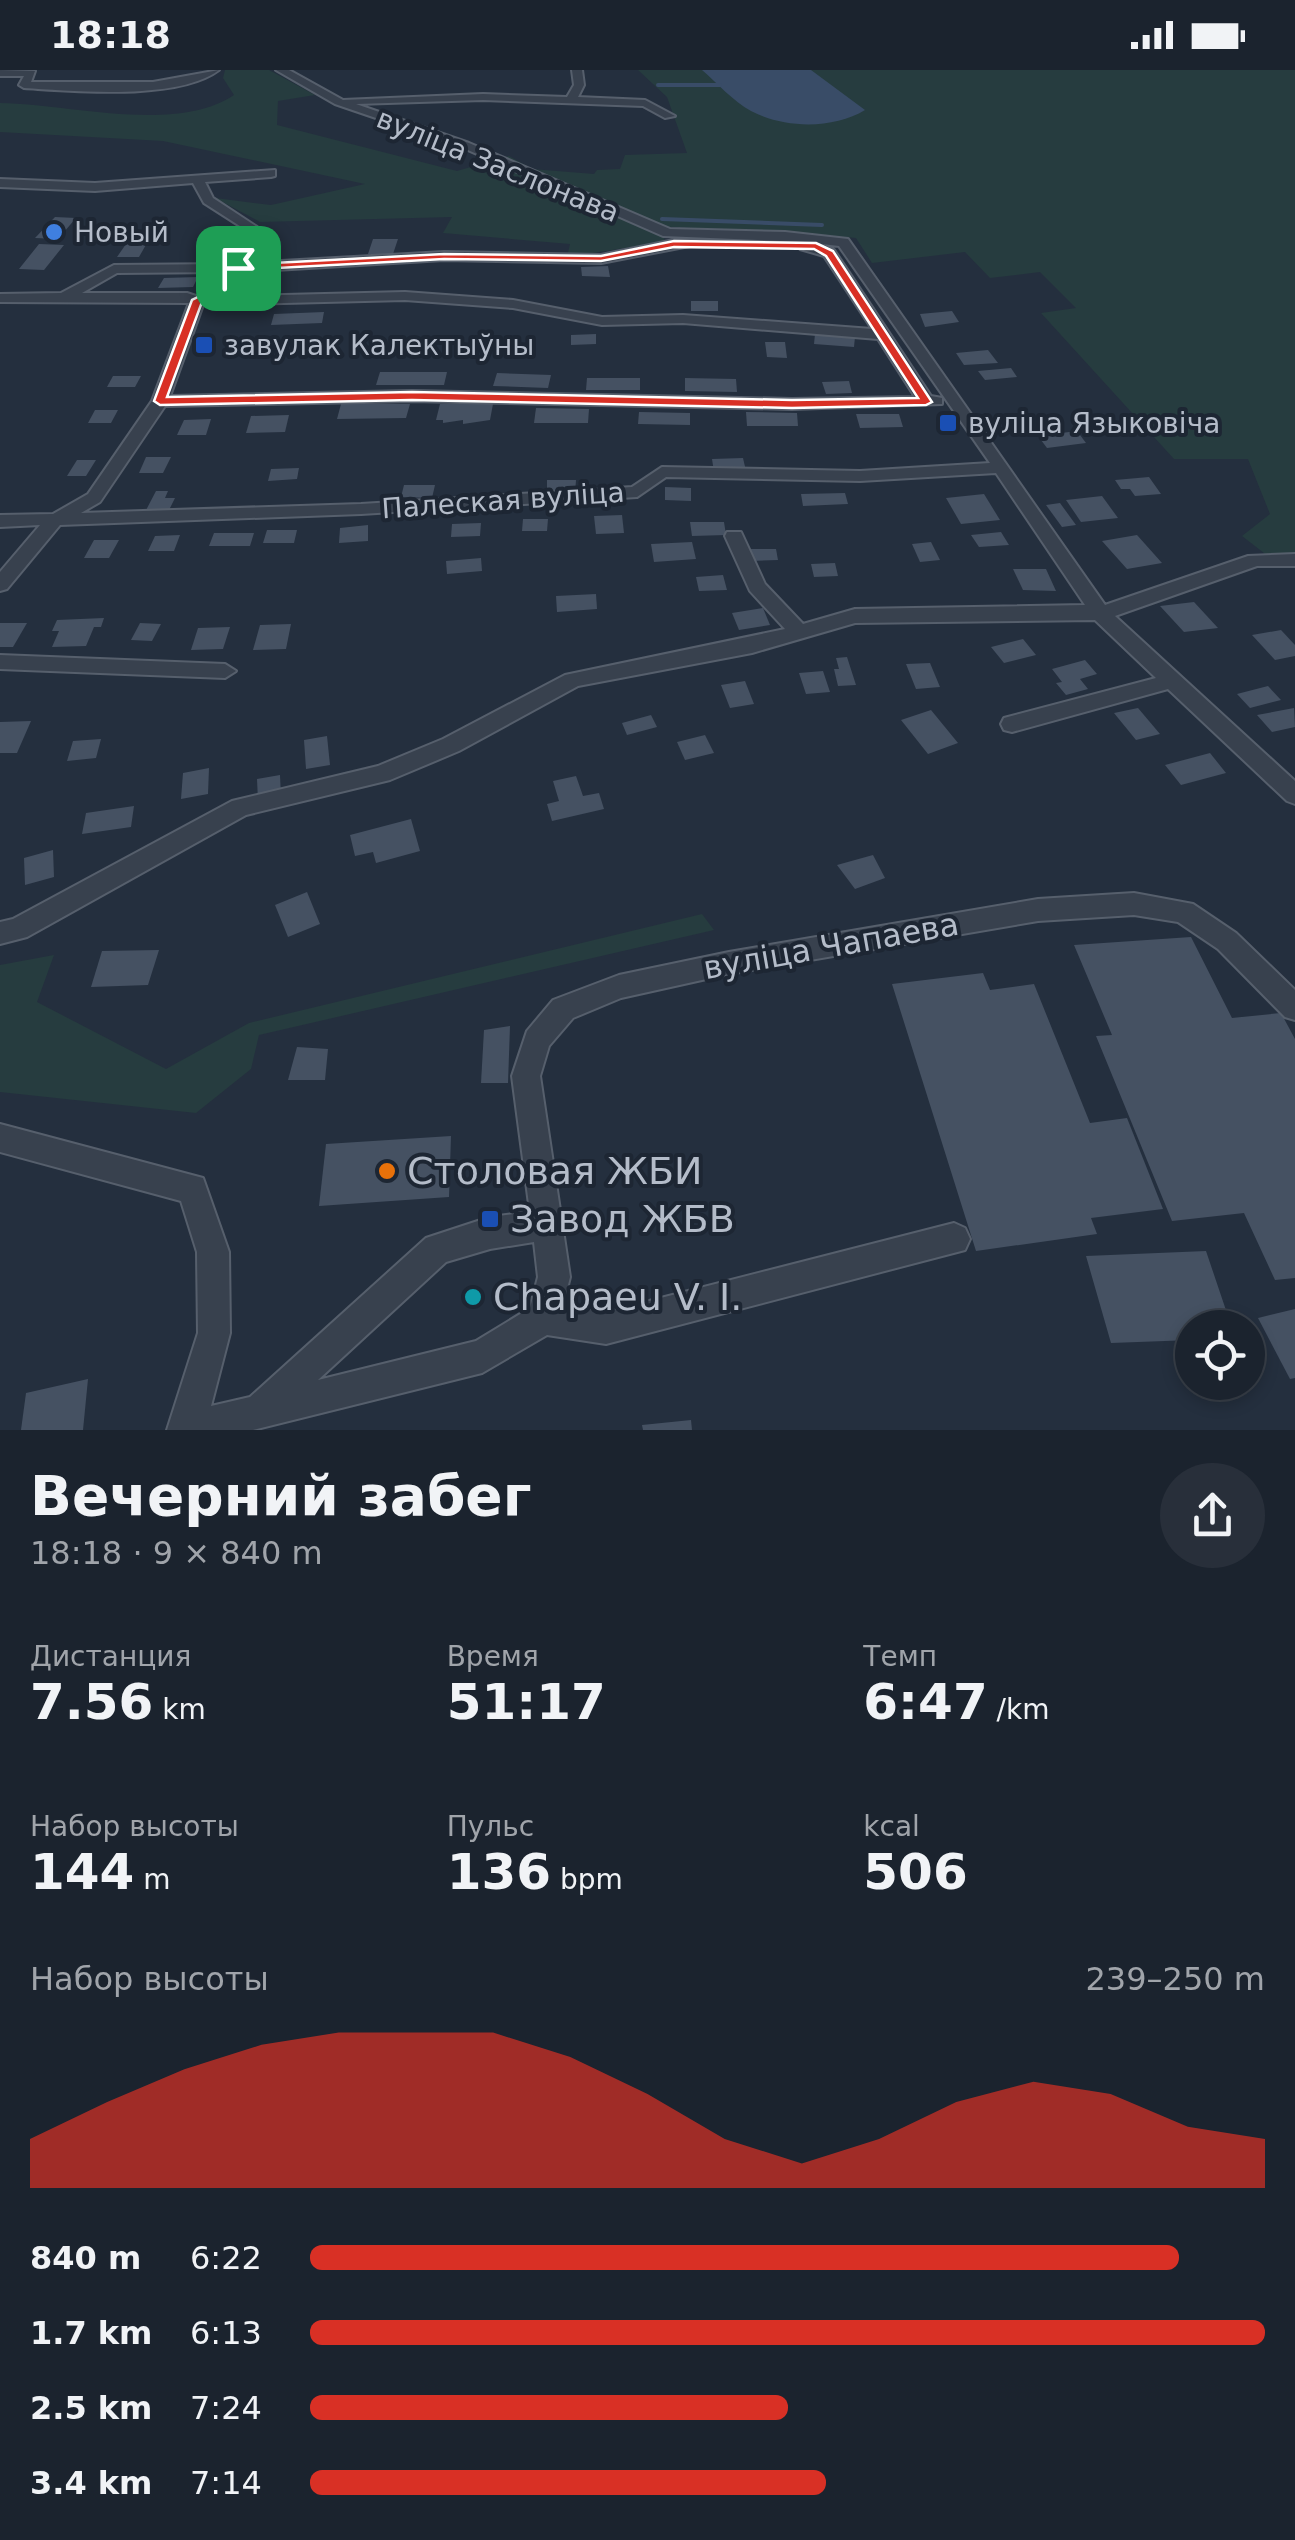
<!DOCTYPE html>
<html lang="ru">
<meta charset="utf-8">
<style>
body{margin:0;font-family:"DejaVu Sans",sans-serif;background:#282f3a;color:#f1f3f6;height:100vh;display:flex;flex-direction:column;font-size:38px;white-space:nowrap}
*{box-sizing:border-box;margin:0}
p{font-size:32px;color:#a0a4aa}
.icon{flex:none;width:55px;height:55px;fill:none;stroke:currentColor;stroke-width:2;stroke-linecap:round;stroke-linejoin:round}
.map{position:relative;height:1360px;overflow:hidden}
.sheet{display:flex;flex-direction:column;background:#1b232e;flex:1}
.sheet>*{flex:none}
.tools{position:absolute;left:1175px;top:1240px;display:grid;gap:20px}
.tools a{display:grid;place-items:center;width:90px;height:90px;border-radius:50%;background:#1b232e;box-shadow:0 5px 15px #0003,0 0 0 2px #39404a;font-size:50px}
.pin{position:absolute;display:grid;place-items:center;width:85px;height:85px;color:#fff;margin:-42px;border-radius:20px;box-shadow:0 5px 15px #0006}
.round{display:grid;place-items:center;flex:none;width:105px;height:105px;border-radius:52px;background:#282f3a}
.overview{display:flex;align-items:center;justify-content:space-between;height:170px;padding:0 30px}
h1{font-size:55px;font-weight:800;line-height:75px}
.metrics{display:grid;grid-template-columns:repeat(3,1fr);gap:15px;height:170px;padding:10px 30px}
.metrics div{display:grid;align-content:center}
.metrics b{font-size:50px;font-weight:800}
.metrics small{font-size:28px;font-weight:400}
.metrics p{font-size:28px}
.chart{height:280px;padding:20px 30px}
.chart p{display:flex;justify-content:space-between}
.chart svg{width:100%;height:180px;margin-top:10px;fill:#d93025;opacity:.7}
ul{padding:0 30px;list-style:none;font-size:32px}
li{display:grid;grid-template-columns:160px 120px 1fr;align-items:center;height:75px}
li i{height:25px;border-radius:12px;background:#d93025}
.status{display:flex;justify-content:space-between;align-items:center;height:70px;padding:0 50px;background:#1b232e;direction:ltr}
.status svg{height:28px;fill:currentColor}
.map>svg:first-child{display:block}
.green{fill:#263c3f}
.water{fill:#394c67}
.lines{fill:none;stroke-linecap:round;stroke-linejoin:round}
.stream{stroke:#394c67;stroke-width:4}
.building{fill:#455162}
.minor-casing{stroke:#565f6c;stroke-width:4}
.minor{fill:#38414e;fill-rule:evenodd}
.route{fill:#d93025;stroke:#fff;stroke-width:2.5;fill-rule:evenodd}
.shop-dot{fill:#3f7fe0;stroke:#1d2633;stroke-width:4}
.transit-dot{fill:#1a4fb4;stroke:#1d2633;stroke-width:4}
.food-dot{fill:#e8710a;stroke:#1d2633;stroke-width:4}
.culture-dot{fill:#0f9aa8;stroke:#1d2633;stroke-width:4}
.labels{text-anchor:middle;stroke-width:8;stroke-linejoin:round;paint-order:stroke}
.far-street-label{font-size:28px;fill:#b4bcc9;stroke:#1d2633}
.far-poi-label{font-size:28px;fill:#b4bcc9;stroke:#1d2633;text-anchor:start}
.street-label{font-size:32px;fill:#b4bcc9;stroke:#1d2633}
.near-poi-label{font-size:38px;fill:#b4bcc9;stroke:#1d2633;text-anchor:start}
</style>
<div class="status"><b>18:18</b><svg viewBox="0 0 49 12"><path d="M0 12V9h3v3zM5 12V6h3v6zM10 12V3h3v9zM15 12V0h3v12zM26 1h20v11H26zM47 4h2v5h-2z"/></svg></div>
<div class="map">
<svg width="1295" height="1360" viewBox="0 0 1295 1360">
<rect width="100%" height="100%" fill="#242f3e"/>
<g class="green">
<path d="M225,0h44l46,25 -37,6 -1,24 180,46 52,-15 23,13 62,5 3,-4 23,-1 5,-14 62,-2 -20,-56 -29,-27h657v492l-18,1 -35,-27 28,-22 -22,-55h-74l-133,-146 35,-5 -36,-36 -50,6 -25,-26 -93,11 -16,-25 -73,-7 -118,-4 -1,15 -97,15 3,-13 -127,-11 9,-16 -192,5 -45,-24 56,7 94,-21 -202,-43 -163,-9v-29c69,1 176,31 234,-8l-11,-17z"/>
<polygon points="702,844 714,860 259,965 251,999 196,1043 0,1022 0,895 54,885 37,932 166,999 249,953"/>
</g>
<path class="water" d="M702,0h109l54,40c-31,19 -80,19 -114,1 -18,-10 -34,-28 -49,-41z"/>
<g class="lines">
<g class="stream">
<polyline points="658,15 720,15"/>
<polyline points="662,149 822,155"/>
</g>
</g>
<g class="building">
<polygon points="55,147 76,148 58,169 35,168"/>
<polygon points="373,169 398,169 393,184 368,184"/>
<polygon points="147,173 139,187 117,187 126,174"/>
<polygon points="39,174 64,175 44,200 19,199"/>
<polygon points="608,196 610,207 582,206 581,197"/>
<polygon points="198,207 193,217 158,218 164,208"/>
<rect x="691" y="231" width="27" height="10"/>
<polygon points="952,241 959,252 925,257 920,244"/>
<polygon points="324,242 322,253 271,255 274,244"/>
<polygon points="596,264 596,274 571,275 571,265"/>
<polygon points="815,264 855,267 854,277 814,274"/>
<polygon points="765,272 785,272 787,288 767,287"/>
<polygon points="988,280 998,293 964,295 956,283"/>
<polygon points="1011,298 1017,307 985,310 978,301"/>
<polygon points="380,302 447,302 444,315 376,315"/>
<polygon points="497,303 551,305 548,318 493,316"/>
<polygon points="113,306 141,306 135,317 107,317"/>
<polygon points="587,308 640,308 640,320 586,320"/>
<polygon points="685,308 736,309 737,322 685,321"/>
<polygon points="849,311 852,323 826,324 822,312"/>
<polygon points="341,334 410,334 406,348 337,349"/>
<polygon points="440,334 493,334 490,350 463,354 463,350 443,353 443,350 436,350"/>
<polygon points="536,338 589,339 588,353 534,353"/>
<polygon points="95,340 118,340 111,353 88,353"/>
<polygon points="639,342 690,343 690,355 638,354"/>
<polygon points="746,342 797,343 798,356 747,356"/>
<polygon points="856,344 899,344 903,357 860,358"/>
<polygon points="289,345 285,362 246,363 251,346"/>
<polygon points="211,349 206,365 177,365 184,350"/>
<polygon points="1077,361 1086,373 1047,378 1038,366"/>
<polygon points="146,387 171,387 163,403 139,403"/>
<polygon points="743,388 746,401 714,402 712,389"/>
<polygon points="77,390 96,390 86,406 67,406"/>
<polygon points="299,398 297,409 268,411 271,399"/>
<polygon points="1149,407 1161,424 1135,426 1130,419 1121,419 1115,410"/>
<polygon points="547,410 576,410 575,424 547,425"/>
<polygon points="404,415 435,415 432,428 401,427"/>
<polygon points="665,417 691,418 691,431 665,430"/>
<polygon points="156,421 168,421 165,428 175,428 167,444 144,444"/>
<polygon points="845,423 848,434 803,436 801,424"/>
<polygon points="984,424 1000,450 961,454 946,428"/>
<polygon points="1102,426 1118,448 1081,452 1066,430"/>
<polygon points="1060,433 1076,455 1062,457 1046,435"/>
<polygon points="622,445 624,463 596,464 594,446"/>
<polygon points="523,449 548,449 547,461 522,461"/>
<polygon points="690,452 724,452 726,465 692,466"/>
<polygon points="481,453 480,466 451,467 452,454"/>
<polygon points="368,455 368,471 339,473 340,458"/>
<polygon points="267,460 297,460 294,473 263,473"/>
<polygon points="1001,462 1009,475 979,477 971,465"/>
<polygon points="214,463 254,463 250,476 209,476"/>
<polygon points="180,465 174,481 148,481 155,466"/>
<polygon points="1137,465 1162,493 1127,499 1102,471"/>
<polygon points="94,470 119,470 109,488 84,488"/>
<polygon points="692,472 696,489 654,492 651,474"/>
<polygon points="931,472 940,490 920,492 912,474"/>
<polygon points="748,479 776,479 778,490 750,491"/>
<polygon points="481,488 482,501 447,504 446,491"/>
<polygon points="835,493 838,506 814,507 811,494"/>
<polygon points="1013,499 1046,499 1056,521 1023,520"/>
<polygon points="723,505 727,520 699,521 696,507"/>
<polygon points="596,524 597,539 557,542 556,526"/>
<polygon points="1194,532 1218,558 1184,562 1160,536"/>
<polygon points="763,538 770,555 739,560 732,543"/>
<polygon points="104,548 101,557 94,557 86,576 52,577 59,561 52,561 57,550"/>
<polygon points="0,553 27,553 13,577 0,577"/>
<polygon points="140,553 161,554 152,571 131,570"/>
<polygon points="291,554 286,579 253,580 260,555"/>
<polygon points="230,557 223,579 191,580 198,558"/>
<polygon points="1281,560 1295,575 1295,586 1275,590 1252,565"/>
<polygon points="1023,569 1036,585 1004,593 991,577"/>
<polygon points="847,587 856,615 838,616 834,599 839,599 836,588"/>
<polygon points="1085,590 1097,604 1080,609 1088,619 1066,625 1056,613 1062,612 1052,599"/>
<polygon points="930,593 940,617 916,619 906,594"/>
<polygon points="823,601 830,622 806,624 799,603"/>
<polygon points="745,611 754,634 730,638 721,615"/>
<polygon points="1268,616 1281,630 1250,638 1237,624"/>
<polygon points="1138,638 1160,664 1136,670 1114,643"/>
<polygon points="1294,638 1295,657 1272,662 1257,645"/>
<polygon points="931,640 958,673 928,684 901,650"/>
<polygon points="651,645 657,657 627,665 622,653"/>
<polygon points="31,651 17,683 0,683 0,652"/>
<polygon points="705,665 714,683 685,690 677,672"/>
<polygon points="327,666 330,695 306,699 304,670"/>
<polygon points="101,669 96,688 67,691 73,671"/>
<polygon points="1210,683 1226,703 1181,715 1165,695"/>
<polygon points="209,698 208,724 181,729 183,703"/>
<polygon points="280,705 281,727 258,731 257,709"/>
<polygon points="576,706 583,726 599,723 604,739 552,751 547,734 559,731 553,711"/>
<polygon points="134,736 131,757 82,764 86,743"/>
<polygon points="411,749 420,781 376,793 373,782 355,786 350,765"/>
<polygon points="53,780 54,807 25,815 24,788"/>
<polygon points="873,785 885,808 855,819 837,795"/>
<polygon points="307,822 320,854 288,867 275,835"/>
<polygon points="1191,867 1232,948 1281,943 1295,969 1295,1208 1275,1210 1244,1143 1172,1151 1096,966 1112,965 1074,875"/>
<polygon points="159,880 148,915 91,917 102,881"/>
<polygon points="983,903 990,920 1034,914 1090,1053 1127,1048 1163,1139 1091,1148 1097,1164 976,1181 892,914"/>
<polygon points="510,956 508,1013 481,1013 484,960"/>
<polygon points="297,977 328,979 325,1010 288,1010"/>
<polygon points="451,1066 449,1127 319,1136 326,1074"/>
<polygon points="1206,1181 1232,1258 1192,1258 1192,1270 1111,1273 1086,1186"/>
<polygon points="1295,1239 1295,1308 1290,1309 1258,1248"/>
<polygon points="88,1309 83,1360 21,1360 26,1323"/>
<polygon points="691,1350 692,1360 643,1360 642,1355"/>
</g>
<g class="lines">
<g class="minor-casing">
<g id="minor">
<path d="M0,0l35,1 -4,11h122l66,-12c-41,31 -145,21 -195,18l-5,-3 5,-9h-24z"/>
<path d="M276,0h13l54,30 140,-6 84,3 7,-12 -2,-15h10l2,15 -6,12 67,3 30,16 -10,2 -22,-12 -160,-6 -127,4 113,39 201,86 115,3 63,7 257,366 143,-49 47,-2v12h-38l-142,50 180,165v23l-8,-3 -119,-112 -156,43 -8,-2 -3,-6 3,-6 152,-40 -61,-58 -240,3 -103,30 -174,33 -119,65 -69,29 -144,35 -219,122 -27,7v-22l13,-3 219,-118 146,-35 65,-27 122,-64 220,-46 -35,-38 -25,-55 2,-4h14l24,52 38,40 52,-15 230,-4 -89,-132 -136,8 -194,-4 -29,20 -276,17 -301,11 -53,64 -7,2v-19l40,-47 -40,2v-12l53,-1 35,-20 64,-93 37,-98 -189,-1v-8l61,-1 53,-28 118,-1 11,-36 -39,-25 -11,-20 -98,8 -95,-4v-8l95,4 180,-13v6l-4,1 -66,5 8,16 44,29 -11,36 198,-11 157,3 73,-15h19l7,4 -99,19 -157,-3 -202,12 -12,8 -7,-4 3,-4 -109,1 -35,20h105l12,4 206,-5 108,8 89,17 81,-2 189,14 -48,-73 -24,-7 -2,-3 7,-4 -142,-6 -202,-89 -126,-43zM822,174l17,2 151,217 -130,8 -198,-4 -30,20 -271,17 -280,9 19,-11 65,-96 247,-5 380,8 150,-5v-6l-11,-2 -97,-146zM405,230l108,8 89,17 81,-2 195,16 37,58 -123,2 -380,-8 -242,5 33,-91z"/>
<polygon points="0,585 225,594 236,601 225,608 0,599"/>
<path d="M1134,823l59,11 43,29 59,57v30l-10,-3 -67,-68 -40,-27 -44,-7 -96,6 -309,53 -108,24 -48,20 -24,28 -9,30 30,201 -7,28 43,7 348,-89 11,5 5,11 -5,11 -359,94 -59,-9 -65,38 -229,57h-86l31,-97 -1,-81 -16,-51 -181,-49v-28l203,54 26,74 1,81 -19,73 39,-9 176,-159 64,-21 40,-5 -18,-136 15,-45 26,-31 66,-25 110,-23 309,-53zM534,1172l4,35 -8,31 -54,33 -158,39 128,-118 44,-13z"/>
</g>
</g>
<use href="#minor" class="minor"/>
</g>
<path class="route" d="M674,171l142,2 17,8 99,151 -6,3 -134,3 -380,-8 -252,5 -6,-4 38,-101 16,-8 26,-27 210,-11 157,2zM674,177l140,2 12,7 92,142 -126,2 -380,-8 -245,5 35,-95 14,-6 25,-26 203,-11 157,2z"/>
<circle class="shop-dot" cx="54" cy="162" r="10"/>
<g class="transit-dot">
<rect x="194" y="265" width="20" height="20" rx="5"/>
<rect x="938" y="343" width="20" height="20" rx="5"/>
<rect x="480" y="1139" width="20" height="20" rx="5"/>
</g>
<circle class="food-dot" cx="387" cy="1101" r="10"/>
<circle class="culture-dot" cx="473" cy="1227" r="10"/>
<g class="labels">
<g class="far-street-label">
<text transform="translate(498 95) rotate(22)" y="10">вуліца Заслонава</text>
<text transform="translate(503 430) rotate(-4)" y="10">Палеская вуліца</text>
</g>
<g class="far-poi-label">
<text x="74" y="172">Новый</text>
<text x="224" y="285">завулак Калектыўны</text>
<text x="968" y="363">вуліца Языковіча</text>
</g>
<g class="street-label">
<text transform="translate(831 876) rotate(-10)" y="11">вуліца Чапаева</text>
</g>
<g class="near-poi-label">
<text x="407" y="1114">Столовая ЖБИ</text>
<text x="510" y="1162">Завод ЖБВ</text>
<text x="493" y="1240">Chapaeu V. I.</text>
</g>
</g>
</svg>
<div class="tools">
<a><svg class="icon" aria-label="locate" viewBox="0 0 24 24"><circle cx="12" cy="12" r="6"/><path d="M12 2v4M12 18v4M2 12h4M18 12h4"/></svg></a>
</div>
<div class="pin" style="left:238px;top:198px;background:#1e9e55"><svg class="icon" aria-label="arrive" viewBox="0 0 24 24"><path d="M6 21V4h12l-3 4 3 4H6"/></svg></div>
</div>
<section class="sheet">
<div class="overview"><div><h1>Вечерний забег</h1><p>18:18 · 9 × 840 m</p></div><a class="round"><svg class="icon" aria-label="share" viewBox="0 0 24 24"><path d="M12 15V3M7 8l5-5 5 5M5 13v7h14v-7"/></svg></a></div>
<div class="metrics">
<div><p>Дистанция</p><b>7.56<small> km</small></b></div>
<div><p>Время</p><b>51:17</b></div>
<div><p>Темп</p><b>6:47<small> /km</small></b></div>
</div>
<div class="metrics">
<div><p>Набор высоты</p><b>144<small> m</small></b></div>
<div><p>Пульс</p><b>136<small> bpm</small></b></div>
<div><p>kcal</p><b>506</b></div>
</div>
<div class="chart"><p><span>Набор высоты</span>239–250 m</p>
<svg viewBox="0 0 160 44" preserveAspectRatio="none"><path d="M0 44V32L10 23L20 15L30 9L40 6L50 6L60 6L70 12L80 21L90 32L100 38L110 32L120 23L130 18L140 21L150 29L160 32V44z"/></svg>
</div>
<ul>
<li><b>840 m</b>6:22<i style="width:91%"></i></li>
<li><b>1.7 km</b>6:13<i style="width:100%"></i></li>
<li><b>2.5 km</b>7:24<i style="width:50%"></i></li>
<li><b>3.4 km</b>7:14<i style="width:54%"></i></li>
</ul>
</section>
